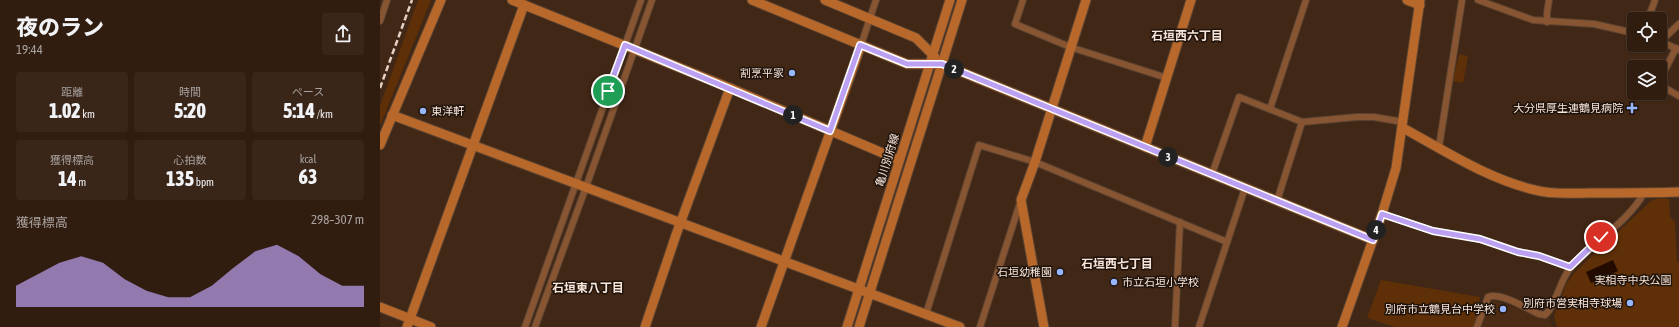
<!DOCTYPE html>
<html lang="ja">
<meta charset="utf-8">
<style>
body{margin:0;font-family:"Asap Condensed","Noto Sans JP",sans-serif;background:#392619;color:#f1f3f6;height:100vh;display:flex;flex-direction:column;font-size:15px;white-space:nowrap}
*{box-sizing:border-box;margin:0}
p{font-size:13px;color:#a8a29f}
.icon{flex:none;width:22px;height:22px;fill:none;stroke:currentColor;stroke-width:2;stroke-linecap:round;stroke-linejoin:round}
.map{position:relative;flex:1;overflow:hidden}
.panel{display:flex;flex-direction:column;background:#311d10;width:380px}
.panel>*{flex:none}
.tools{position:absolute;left:1247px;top:12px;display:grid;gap:8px}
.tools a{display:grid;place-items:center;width:40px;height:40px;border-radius:4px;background:#311d10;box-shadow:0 1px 3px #0004,0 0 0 1px #4c3b30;font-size:20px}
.pin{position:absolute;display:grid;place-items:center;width:34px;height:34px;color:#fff;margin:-17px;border:2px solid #fff;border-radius:50%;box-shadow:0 1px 4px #0007}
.km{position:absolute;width:20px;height:20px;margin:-10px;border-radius:50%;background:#222;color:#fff;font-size:11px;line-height:20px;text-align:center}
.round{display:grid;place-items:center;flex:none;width:42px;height:42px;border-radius:4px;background:#392619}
.summary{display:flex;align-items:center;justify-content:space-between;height:68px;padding:0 16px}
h1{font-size:22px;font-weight:800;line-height:30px}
.metrics{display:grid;grid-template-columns:repeat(3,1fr);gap:6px;height:68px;padding:4px 16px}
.metrics div{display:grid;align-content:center;border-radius:4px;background:#392619;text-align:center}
.metrics b{font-size:20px;font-weight:800}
.metrics small{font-size:11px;font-weight:400}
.metrics p{font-size:11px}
.chart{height:112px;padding:8px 16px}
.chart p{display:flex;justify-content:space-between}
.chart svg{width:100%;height:72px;margin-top:4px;fill:#bca0f2;opacity:.7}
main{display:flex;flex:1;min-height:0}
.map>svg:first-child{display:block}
.built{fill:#4b2b13}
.green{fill:#5f3007}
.water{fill:#230b00}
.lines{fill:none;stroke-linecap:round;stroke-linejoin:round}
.street-casing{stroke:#5a4231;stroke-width:8}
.secondary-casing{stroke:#5a4231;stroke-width:11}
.street{stroke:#875532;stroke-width:6}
.secondary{stroke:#b7682a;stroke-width:9}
.rail{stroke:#e4d1c6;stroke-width:2.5;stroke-dasharray:6 3;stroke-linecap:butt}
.route-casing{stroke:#fff;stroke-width:8}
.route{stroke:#bca0f2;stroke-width:5}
.poi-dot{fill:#96b6fd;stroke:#1f130b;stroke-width:1.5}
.labels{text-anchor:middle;stroke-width:3;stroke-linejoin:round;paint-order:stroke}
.poi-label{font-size:11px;fill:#f7e5da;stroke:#1f130b;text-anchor:end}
.street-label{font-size:11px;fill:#f7e5da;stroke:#1f130b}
.park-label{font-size:11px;fill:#f2ddce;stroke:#1f130b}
.neighbourhood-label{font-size:12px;font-weight:bold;fill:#f7e5da;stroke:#1f130b}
</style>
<main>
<section class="panel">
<div class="summary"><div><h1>夜のラン</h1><p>19:44</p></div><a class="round"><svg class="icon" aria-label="share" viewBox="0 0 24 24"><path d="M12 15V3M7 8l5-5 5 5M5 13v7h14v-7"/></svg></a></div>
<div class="metrics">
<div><p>距離</p><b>1.02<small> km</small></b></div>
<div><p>時間</p><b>5:20</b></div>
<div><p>ペース</p><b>5:14<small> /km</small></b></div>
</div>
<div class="metrics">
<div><p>獲得標高</p><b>14<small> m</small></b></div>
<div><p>心拍数</p><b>135<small> bpm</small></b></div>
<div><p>kcal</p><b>63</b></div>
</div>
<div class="chart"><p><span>獲得標高</span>298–307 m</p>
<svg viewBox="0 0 160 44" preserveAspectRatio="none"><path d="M0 44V31L10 24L20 17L30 13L40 17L50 27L60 34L70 38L80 38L90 31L100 20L110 10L120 6L130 13L140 24L150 31L160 31V44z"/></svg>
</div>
</section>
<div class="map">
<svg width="1299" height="327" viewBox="0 0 1299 327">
<rect width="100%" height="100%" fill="#412715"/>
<polygon class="built" points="1109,299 1170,319 1172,327 1099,327"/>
<g class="green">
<polygon points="38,0 51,0 0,126 0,106"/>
<polygon points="1079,54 1088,56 1083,83 1073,81"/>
<polygon points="1278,198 1289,199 1290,217 1295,222 1297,261 1299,262 1299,327 1177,327 1174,316 1186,285 1194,273 1271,201"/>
<polygon points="1001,280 1100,297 1095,327 1015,327 987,318"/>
</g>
<polygon class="water" points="1233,260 1238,271 1211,283 1206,272"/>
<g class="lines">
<g class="street-casing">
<g id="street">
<polyline points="643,0 635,24 690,47 787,78"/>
<polyline points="1098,0 1153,20 1214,24 1254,33"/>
<polyline points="1265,19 1271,11 1275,0"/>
<polyline points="0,21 7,0"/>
<polyline points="1167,22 1167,13 1169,0"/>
<polyline points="1280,41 1299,50"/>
<polyline points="1281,41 1299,24"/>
<polyline points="481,45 496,0"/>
<polyline points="1280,80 1296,48"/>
<polyline points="1280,85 1299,96"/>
<polyline points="890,109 926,0"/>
<polyline points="922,122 977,117 994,117 1023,122"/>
<polyline points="1059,147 1082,0"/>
<polyline points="832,174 859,97 922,122 897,201"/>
<polyline points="1002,214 1053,231 1100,239 1138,252 1159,256 1190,267"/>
<polyline points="546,314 599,145 655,162 847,242"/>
<polyline points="145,327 261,0"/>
<polyline points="155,327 206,187 272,0"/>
<polyline points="600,327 640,203"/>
<polyline points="795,327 800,222"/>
<polyline points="819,327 865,188"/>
<path d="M1097,327l11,-30c12,-5 38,11 51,17l6,1c11,-9 15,-36 26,-48 23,-26 56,-44 73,-74"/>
</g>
</g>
<g class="secondary-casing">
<g id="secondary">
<polyline points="132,0 350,88 519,160"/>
<polyline points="372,0 527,64 562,64 993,240"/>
<polyline points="445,0 536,38 555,57"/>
<polyline points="1027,0 1040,5"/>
<polyline points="12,115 580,327"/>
<path d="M1023,128c42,23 85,51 132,62 16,5 39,3 55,3 30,0 59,0 89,-1"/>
<polyline points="0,145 61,0"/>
<polyline points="765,147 811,0"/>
<polyline points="0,307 51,327"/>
<polyline points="27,327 144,5"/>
<polyline points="265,327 297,232 350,88"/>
<polyline points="381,327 481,45"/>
<polyline points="467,327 570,0"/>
<polyline points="479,327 582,0"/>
<polyline points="664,327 641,200 655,162 706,0"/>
<polyline points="962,327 1002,214 1016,168 1040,0"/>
</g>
</g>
<use href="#street" class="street"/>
<use href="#secondary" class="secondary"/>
<polyline class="rail" points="0,88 32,0"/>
</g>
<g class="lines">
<g class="route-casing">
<polyline id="route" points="228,91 245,45 450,131 480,45 527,64 562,64 993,240 1002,214 1053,231 1100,239 1138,252 1159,256 1190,267 1221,237"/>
</g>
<use href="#route" class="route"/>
</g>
<g class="poi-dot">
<circle cx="412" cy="73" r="4"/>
<path d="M1250 102h4v4h4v4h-4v4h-4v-4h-4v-4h4z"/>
<circle cx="43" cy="111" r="4"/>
<circle cx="680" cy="272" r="4"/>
<circle cx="734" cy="282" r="4"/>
<circle cx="1250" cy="303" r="4"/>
<circle cx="1123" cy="309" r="4"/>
</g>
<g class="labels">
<g class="poi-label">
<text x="404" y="77">割烹平家</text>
<text x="1243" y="112">大分県厚生連鶴見病院</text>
<text x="51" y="115" text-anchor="start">東洋軒</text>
<text x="672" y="276">石垣幼稚園</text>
<text x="742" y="286" text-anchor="start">市立石垣小学校</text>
<text x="1242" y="307">別府市営実相寺球場</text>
<text x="1115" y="313">別府市立鶴見台中学校</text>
</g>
<g class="street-label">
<text transform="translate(507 160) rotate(-73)" y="4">亀川別府線</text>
</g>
<g class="park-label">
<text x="1253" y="284">実相寺中央公園</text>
</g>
<g class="neighbourhood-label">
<text x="807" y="40">石垣西六丁目</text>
<text x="737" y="268">石垣西七丁目</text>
<text x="208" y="292">石垣東八丁目</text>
</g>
</g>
</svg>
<div class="tools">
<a><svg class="icon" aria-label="locate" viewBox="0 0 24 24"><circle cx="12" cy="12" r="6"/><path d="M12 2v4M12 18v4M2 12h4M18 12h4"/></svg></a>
<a><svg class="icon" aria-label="layers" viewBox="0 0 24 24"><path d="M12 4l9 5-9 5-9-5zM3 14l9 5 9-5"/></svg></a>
</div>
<div class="pin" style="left:228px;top:91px;background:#1e9e55"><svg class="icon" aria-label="arrive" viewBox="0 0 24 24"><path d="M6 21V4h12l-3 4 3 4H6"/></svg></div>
<div class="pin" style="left:1221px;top:237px;background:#d93025"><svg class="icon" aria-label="check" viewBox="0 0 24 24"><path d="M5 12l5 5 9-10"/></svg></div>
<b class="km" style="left:413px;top:115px">1</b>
<b class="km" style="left:574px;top:69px">2</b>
<b class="km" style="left:788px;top:157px">3</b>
<b class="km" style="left:996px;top:230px">4</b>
</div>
</main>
